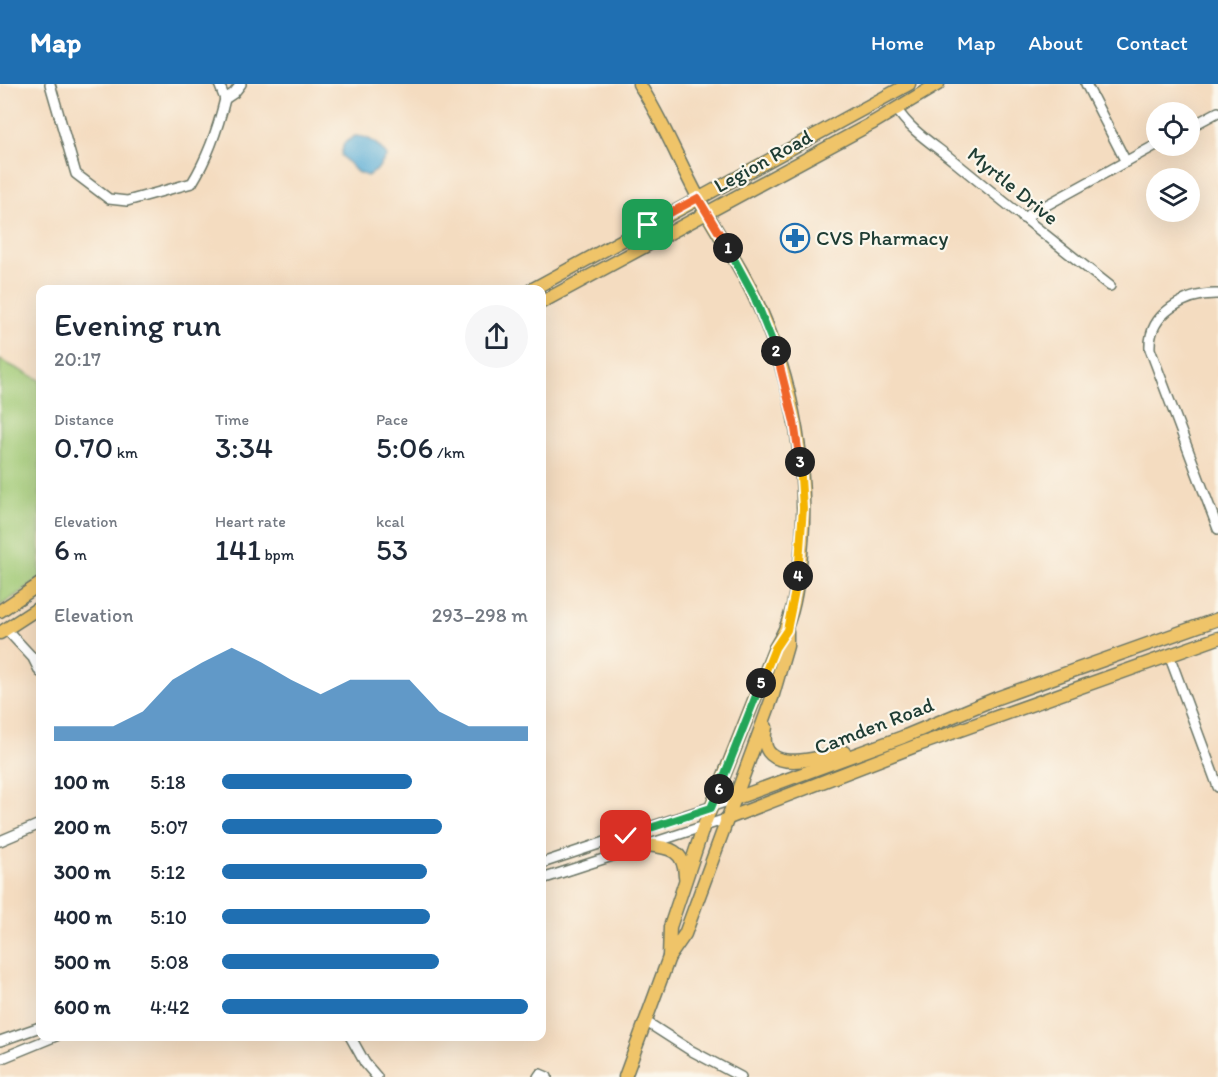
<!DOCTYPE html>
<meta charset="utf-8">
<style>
body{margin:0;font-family:Itim,sans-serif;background:#f6f6f7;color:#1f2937;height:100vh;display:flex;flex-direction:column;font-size:22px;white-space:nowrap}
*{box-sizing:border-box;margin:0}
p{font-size:20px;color:#747a83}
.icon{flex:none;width:33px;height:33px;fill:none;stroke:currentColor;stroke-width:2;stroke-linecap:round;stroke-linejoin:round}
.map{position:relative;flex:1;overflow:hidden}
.details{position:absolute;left:36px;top:201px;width:510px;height:756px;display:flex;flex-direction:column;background:#fff;border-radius:12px;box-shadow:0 6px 24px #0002}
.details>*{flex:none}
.buttons{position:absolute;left:1146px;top:18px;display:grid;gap:12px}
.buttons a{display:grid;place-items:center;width:54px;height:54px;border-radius:50%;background:#fff;box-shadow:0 6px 24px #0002;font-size:30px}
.pin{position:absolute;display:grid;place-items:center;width:51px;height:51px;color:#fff;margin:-26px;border-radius:12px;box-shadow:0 3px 9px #0006}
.km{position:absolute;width:30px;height:30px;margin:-15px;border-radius:50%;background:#222;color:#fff;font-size:16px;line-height:30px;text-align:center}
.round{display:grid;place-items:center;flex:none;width:63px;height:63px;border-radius:32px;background:#f6f6f7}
.summary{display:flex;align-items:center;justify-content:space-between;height:102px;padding:0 18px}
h1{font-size:33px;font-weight:600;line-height:45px}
.stats{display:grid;grid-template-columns:repeat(3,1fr);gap:9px;height:102px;padding:6px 18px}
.stats div{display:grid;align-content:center}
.stats b{font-size:30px;font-weight:600}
.stats small{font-size:16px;font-weight:400}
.stats p{font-size:16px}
.chart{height:168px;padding:12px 18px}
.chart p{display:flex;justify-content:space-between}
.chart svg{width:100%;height:108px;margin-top:6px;fill:#1f6fb2;opacity:.7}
ul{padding:0 18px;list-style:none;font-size:20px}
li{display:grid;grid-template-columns:96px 72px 1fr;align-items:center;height:45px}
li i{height:15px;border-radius:8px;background:#1f6fb2}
header{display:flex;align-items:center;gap:36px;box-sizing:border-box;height:84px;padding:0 30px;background:#1f6fb2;color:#fff}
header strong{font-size:28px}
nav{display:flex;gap:33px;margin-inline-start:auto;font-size:21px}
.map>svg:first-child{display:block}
.green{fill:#a0c975;stroke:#608354;stroke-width:1.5}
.water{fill:#5badd6;stroke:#3d7585;stroke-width:1.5}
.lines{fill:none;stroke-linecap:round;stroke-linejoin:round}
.minor-casing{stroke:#6a7565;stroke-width:12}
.major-casing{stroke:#6a7565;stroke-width:15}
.minor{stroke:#fff;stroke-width:9}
.major{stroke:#efc469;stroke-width:12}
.split-1-casing{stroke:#fff;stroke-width:12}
.split-2-casing{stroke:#fff;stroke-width:12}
.split-3-casing{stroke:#fff;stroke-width:12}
.split-4-casing{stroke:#fff;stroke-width:12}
.split-5-casing{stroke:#fff;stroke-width:12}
.split-6-casing{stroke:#fff;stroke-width:12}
.split-7-casing{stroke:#fff;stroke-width:12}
.split-1{stroke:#f0652b;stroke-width:8}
.split-2{stroke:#22a559;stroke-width:8}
.split-3{stroke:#f0652b;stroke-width:8}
.split-4{stroke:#f5b400;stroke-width:8}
.split-5{stroke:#f5b400;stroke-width:8}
.split-6{stroke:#22a559;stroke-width:8}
.split-7{stroke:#22a559;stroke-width:8}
.labels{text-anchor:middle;stroke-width:4.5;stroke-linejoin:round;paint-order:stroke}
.street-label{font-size:21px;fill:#1f3d34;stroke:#fbf7ec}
.poi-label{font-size:21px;fill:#1f3d34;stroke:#fbf7ec;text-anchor:start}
</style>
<header>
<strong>Map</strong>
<nav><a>Home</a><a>Map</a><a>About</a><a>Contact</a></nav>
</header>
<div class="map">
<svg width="1218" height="993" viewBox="0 0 1218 993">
<rect width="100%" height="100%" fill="#fbf7ec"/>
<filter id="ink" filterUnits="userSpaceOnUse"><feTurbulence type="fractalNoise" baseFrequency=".0167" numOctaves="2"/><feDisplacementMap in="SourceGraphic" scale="12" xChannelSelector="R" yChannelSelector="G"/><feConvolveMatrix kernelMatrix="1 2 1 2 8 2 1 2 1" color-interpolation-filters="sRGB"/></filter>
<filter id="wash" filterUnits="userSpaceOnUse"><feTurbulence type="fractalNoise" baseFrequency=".008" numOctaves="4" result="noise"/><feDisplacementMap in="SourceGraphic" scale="24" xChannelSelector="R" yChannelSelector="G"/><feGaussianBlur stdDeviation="1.35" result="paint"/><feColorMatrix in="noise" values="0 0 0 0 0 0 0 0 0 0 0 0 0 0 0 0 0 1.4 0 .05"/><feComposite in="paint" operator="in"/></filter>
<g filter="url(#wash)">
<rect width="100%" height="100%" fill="#f4dcc0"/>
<polygon class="green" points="0,276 40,296 40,495 0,522"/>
<path class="water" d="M355,52c15,0 24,9 32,20l-11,15 -9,5 -10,-4 -16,-17 3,-12z"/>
</g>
<g filter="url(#ink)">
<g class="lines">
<g class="minor-casing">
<g id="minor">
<path d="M50,0l26,90 33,25 18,2 65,-18c16,-26 26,-55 33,-84"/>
<polyline points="219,0 225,15"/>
<polyline points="1086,0 1126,78"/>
<polyline points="225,15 234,9 241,0"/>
<path d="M897,25c12,21 39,37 58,53 51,42 103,83 155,124"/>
<polyline points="1190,43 1218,28"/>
<polyline points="1023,134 1156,61"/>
<path d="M1218,210c-32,-1 -70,19 -68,55l68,180"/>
<polyline points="6,545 33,574 40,588"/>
<polyline points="1169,571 1218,703"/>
<polyline points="0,757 40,740"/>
<polyline points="542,779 734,715"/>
<polyline points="542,795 726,735"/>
<polyline points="645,937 690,966 741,993"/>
<polyline points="350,952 365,979 377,993"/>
<polyline points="0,957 40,943"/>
<polyline points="0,975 56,952"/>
<polyline points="538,993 540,990 547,993"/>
</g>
</g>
<g class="major-casing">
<g id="major">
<polyline points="531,206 909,0"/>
<polyline points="542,218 871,40 938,0"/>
<polyline points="0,527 40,500"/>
<polyline points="0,549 40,523"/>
<path d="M766,643c-11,51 51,31 78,25"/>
<polyline points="734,715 903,653 997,614 1218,535"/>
<polyline points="726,735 918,661 1218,554"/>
<path d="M646,761c23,2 39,5 39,32"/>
<polyline points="669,873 685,850 772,614 787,562 787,547"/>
<path d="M625,993l44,-120 1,-30 33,-99 72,-180c16,-25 20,-47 24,-77 13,-91 -5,-192 -45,-275 -16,-35 -39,-65 -56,-99 -20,-37 -36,-78 -59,-113"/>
</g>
</g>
<use href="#minor" class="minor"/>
<use href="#major" class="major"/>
</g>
</g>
<g class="lines" filter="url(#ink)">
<g class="split-1-casing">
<polyline id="split-1" points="648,141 698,114 728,164"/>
</g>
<g class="split-2-casing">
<polyline id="split-2" points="728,164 754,212 776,267"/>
</g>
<g class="split-3-casing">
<polyline id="split-3" points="776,267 794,338 800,378"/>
</g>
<g class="split-4-casing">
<polyline id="split-4" points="798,492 803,424 800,378"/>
</g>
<g class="split-5-casing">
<polyline id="split-5" points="761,599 775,564 787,546 798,492"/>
</g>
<g class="split-6-casing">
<polyline id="split-6" points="719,705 761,599"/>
</g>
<g class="split-7-casing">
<polyline id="split-7" points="626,752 711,724 719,705"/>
</g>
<use href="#split-1" class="split-1"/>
<use href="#split-2" class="split-2"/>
<use href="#split-3" class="split-3"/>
<use href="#split-4" class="split-4"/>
<use href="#split-5" class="split-5"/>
<use href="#split-6" class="split-6"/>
<use href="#split-7" class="split-7"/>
</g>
<defs>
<g id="pharmacy-ring" transform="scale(1.5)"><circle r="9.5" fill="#fbf7ec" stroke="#1f6fb2" stroke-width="1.5"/><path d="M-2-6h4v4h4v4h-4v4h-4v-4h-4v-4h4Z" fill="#1f6fb2"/></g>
</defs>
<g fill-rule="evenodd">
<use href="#pharmacy-ring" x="795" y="154"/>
</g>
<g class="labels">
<g class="street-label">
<text transform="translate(763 77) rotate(-29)" y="7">Legion Road</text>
<text transform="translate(1013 102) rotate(39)" y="7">Myrtle Drive</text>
<text transform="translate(874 642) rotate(-21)" y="7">Camden Road</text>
</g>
<g class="poi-label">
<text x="816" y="161">CVS Pharmacy</text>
</g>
</g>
</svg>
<div class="buttons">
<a><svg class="icon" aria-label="locate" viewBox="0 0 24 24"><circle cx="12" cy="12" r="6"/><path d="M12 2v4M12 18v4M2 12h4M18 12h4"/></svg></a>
<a><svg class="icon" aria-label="layers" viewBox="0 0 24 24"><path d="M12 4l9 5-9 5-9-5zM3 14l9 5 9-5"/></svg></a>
</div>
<div class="pin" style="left:648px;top:141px;background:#1e9e55"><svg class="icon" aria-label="arrive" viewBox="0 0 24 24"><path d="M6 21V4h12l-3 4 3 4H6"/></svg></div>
<div class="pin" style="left:626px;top:752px;background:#d93025"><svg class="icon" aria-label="check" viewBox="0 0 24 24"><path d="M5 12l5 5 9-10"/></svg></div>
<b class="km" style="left:728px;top:164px">1</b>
<b class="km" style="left:776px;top:267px">2</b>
<b class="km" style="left:800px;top:378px">3</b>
<b class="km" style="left:798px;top:492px">4</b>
<b class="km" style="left:761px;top:599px">5</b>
<b class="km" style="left:719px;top:705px">6</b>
<section class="details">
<div class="summary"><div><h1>Evening run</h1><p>20:17</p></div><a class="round"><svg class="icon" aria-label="share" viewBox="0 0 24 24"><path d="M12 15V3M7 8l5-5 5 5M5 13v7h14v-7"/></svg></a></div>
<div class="stats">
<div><p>Distance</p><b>0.70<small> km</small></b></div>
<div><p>Time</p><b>3:34</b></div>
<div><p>Pace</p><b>5:06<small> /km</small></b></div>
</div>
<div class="stats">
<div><p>Elevation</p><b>6<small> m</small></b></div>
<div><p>Heart rate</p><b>141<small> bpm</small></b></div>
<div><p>kcal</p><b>53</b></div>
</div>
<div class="chart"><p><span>Elevation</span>293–298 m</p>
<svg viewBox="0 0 160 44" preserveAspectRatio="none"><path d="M0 44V38L10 38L20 38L30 32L40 19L50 12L60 6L70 12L80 19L90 25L100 19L110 19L120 19L130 32L140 38L150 38L160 38V44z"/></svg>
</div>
<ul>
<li><b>100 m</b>5:18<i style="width:62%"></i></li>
<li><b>200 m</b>5:07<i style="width:72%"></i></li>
<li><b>300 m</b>5:12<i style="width:67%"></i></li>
<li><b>400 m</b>5:10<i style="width:68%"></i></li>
<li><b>500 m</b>5:08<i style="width:71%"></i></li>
<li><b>600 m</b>4:42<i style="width:100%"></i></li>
</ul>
</section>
</div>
